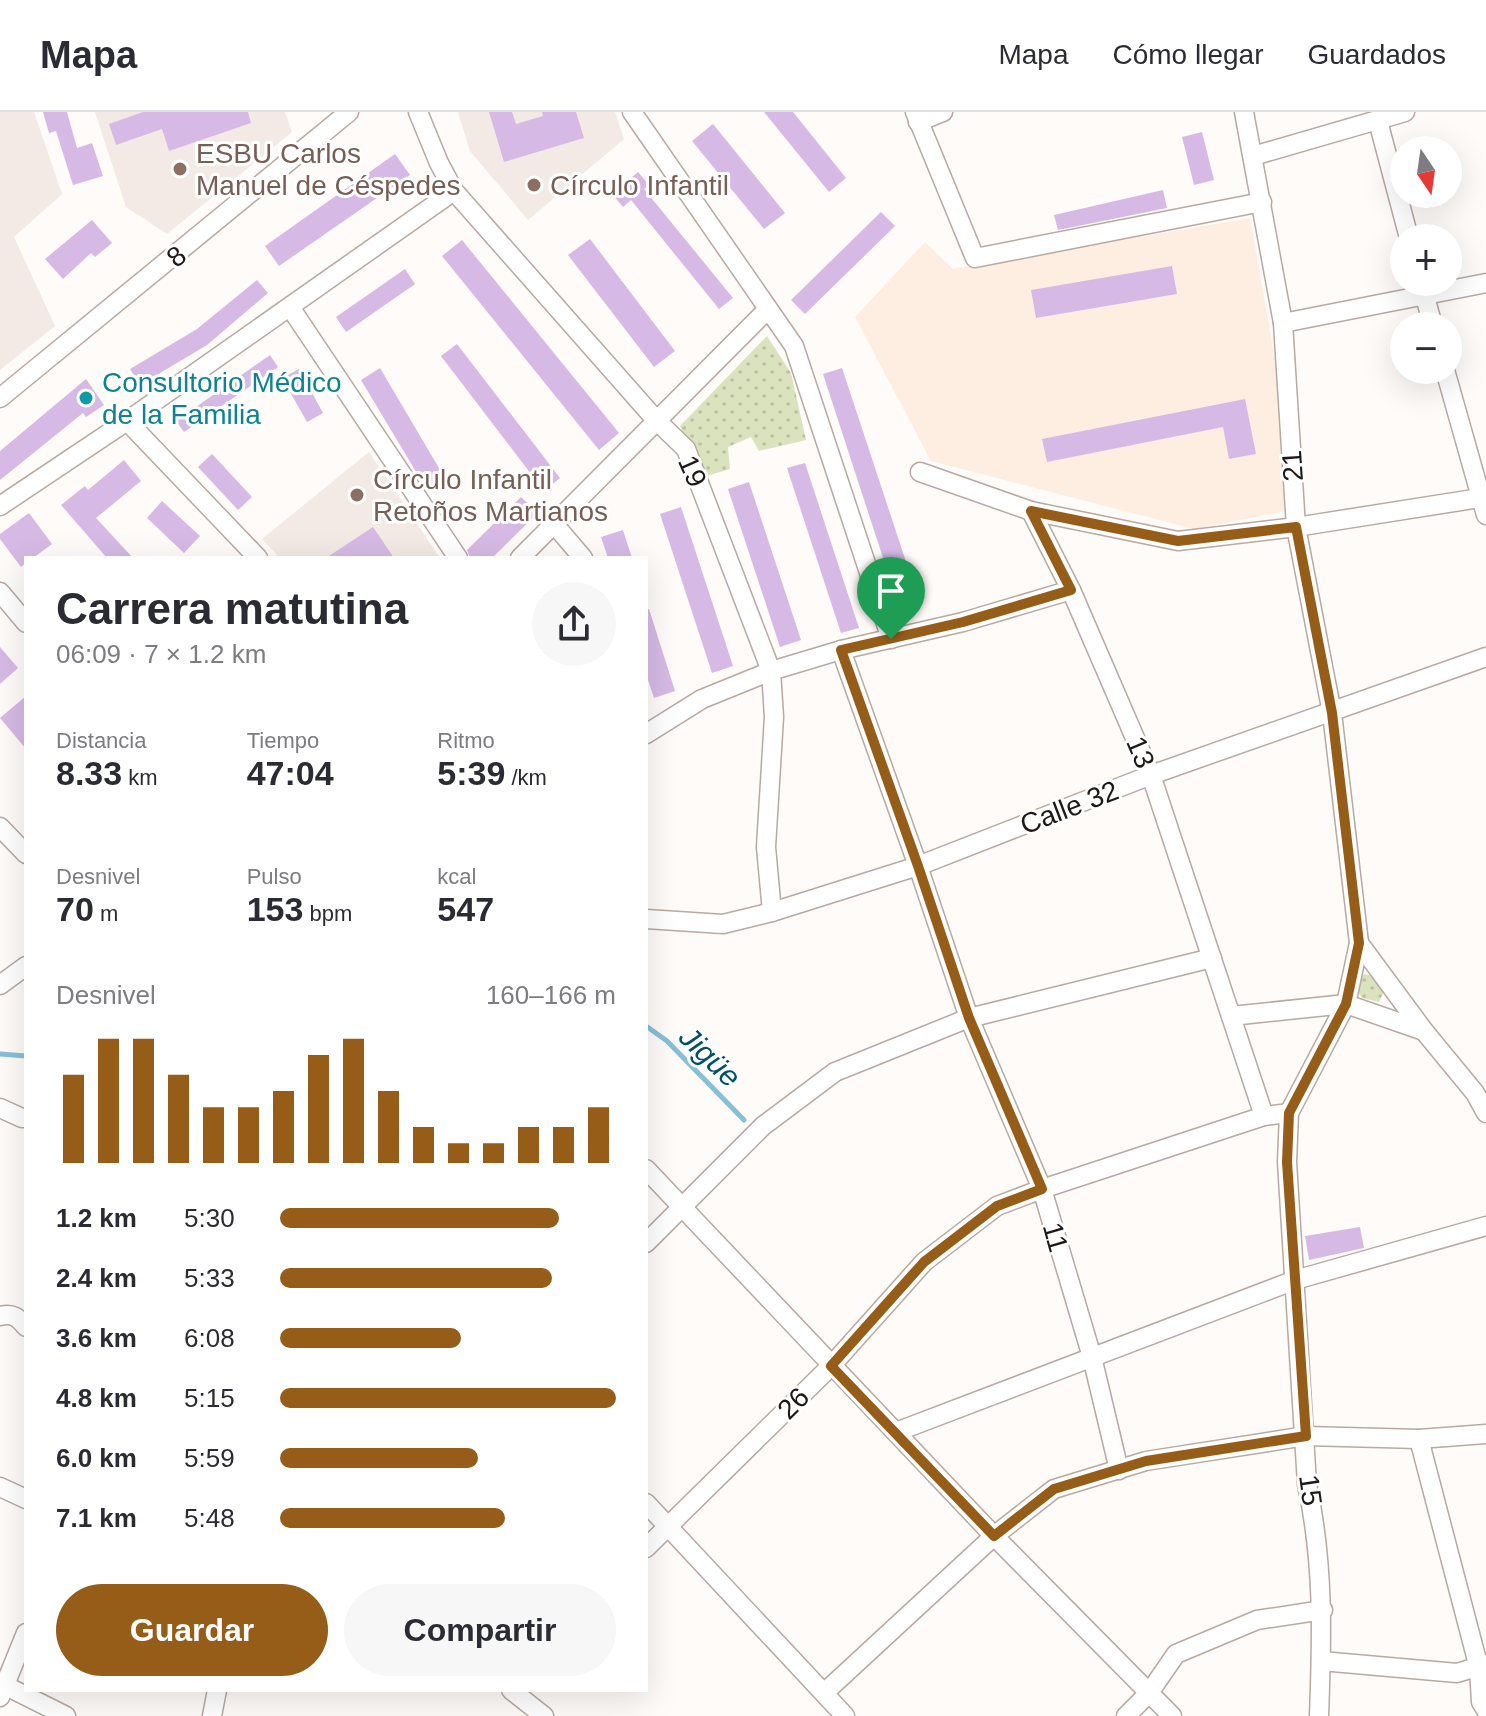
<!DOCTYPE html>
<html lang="es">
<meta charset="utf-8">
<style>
body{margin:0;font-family:Helvetica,sans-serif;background:#f7f7f7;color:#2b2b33;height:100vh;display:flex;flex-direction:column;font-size:30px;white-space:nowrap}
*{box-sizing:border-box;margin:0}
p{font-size:26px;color:#7c7c81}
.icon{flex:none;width:44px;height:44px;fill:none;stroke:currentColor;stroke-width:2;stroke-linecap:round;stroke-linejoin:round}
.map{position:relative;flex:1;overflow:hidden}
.details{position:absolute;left:24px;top:444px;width:624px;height:1136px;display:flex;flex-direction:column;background:#fff;border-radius:0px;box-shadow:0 8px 32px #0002}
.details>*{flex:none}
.needle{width:52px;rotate:167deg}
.controls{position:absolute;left:1390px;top:24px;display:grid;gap:16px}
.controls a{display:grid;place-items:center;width:72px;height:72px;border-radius:50%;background:#fff;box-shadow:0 8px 32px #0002;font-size:40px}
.pin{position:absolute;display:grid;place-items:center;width:68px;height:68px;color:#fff;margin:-82px -34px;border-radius:50% 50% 50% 0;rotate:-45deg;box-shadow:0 0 8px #0007}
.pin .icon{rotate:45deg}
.round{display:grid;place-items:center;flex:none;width:84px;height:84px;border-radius:42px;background:#f7f7f7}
.summary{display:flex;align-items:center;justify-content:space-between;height:136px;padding:0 32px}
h1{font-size:44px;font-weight:700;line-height:60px}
.stats{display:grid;grid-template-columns:repeat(3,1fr);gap:12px;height:136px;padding:8px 32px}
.stats div{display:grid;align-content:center}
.stats b{font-size:34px;font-weight:700}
.stats small{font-size:22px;font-weight:400}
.stats p{font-size:22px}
.chart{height:224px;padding:16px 32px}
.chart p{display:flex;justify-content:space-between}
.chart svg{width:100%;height:144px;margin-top:8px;stroke:#965d19;stroke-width:6}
.action{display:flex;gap:16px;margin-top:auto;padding:16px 32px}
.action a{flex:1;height:92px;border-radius:48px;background:#965d19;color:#fff;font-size:32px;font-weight:700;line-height:92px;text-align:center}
.action a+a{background:#f7f7f7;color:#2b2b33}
ul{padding:0 32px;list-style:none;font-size:26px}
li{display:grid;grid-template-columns:128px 96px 1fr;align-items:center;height:60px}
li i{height:20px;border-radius:10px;background:#965d19}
header{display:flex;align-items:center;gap:48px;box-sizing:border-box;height:112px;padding:0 40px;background:#fff;border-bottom:2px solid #e1e1e2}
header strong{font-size:38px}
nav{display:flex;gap:44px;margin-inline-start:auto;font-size:28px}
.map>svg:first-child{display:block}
.built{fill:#f3e9e5}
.industrial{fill:#feeee2}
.green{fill:url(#green-dots)}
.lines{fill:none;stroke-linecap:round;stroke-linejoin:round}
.stream{stroke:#87c0d6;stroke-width:5}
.building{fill:#d6bae5}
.minor-casing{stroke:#b8a9a2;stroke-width:21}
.minor{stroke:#fff;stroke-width:18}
.route-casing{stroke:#fff;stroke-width:16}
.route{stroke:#965d19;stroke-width:10}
.education-dot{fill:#8d6e63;stroke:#fff;stroke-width:3}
.culture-dot{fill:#0f9aa8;stroke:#fff;stroke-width:3}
.labels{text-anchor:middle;stroke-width:6;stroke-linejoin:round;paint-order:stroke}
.education-label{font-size:28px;fill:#785e54;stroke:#fff;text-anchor:start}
.street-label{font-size:28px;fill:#1e1916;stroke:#fff}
.culture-label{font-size:28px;fill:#0d838f;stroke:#fff;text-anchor:start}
.water-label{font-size:30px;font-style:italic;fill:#005168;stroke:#fff}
</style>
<header>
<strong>Mapa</strong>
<nav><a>Mapa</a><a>Cómo llegar</a><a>Guardados</a></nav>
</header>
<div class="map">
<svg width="1486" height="1604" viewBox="0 0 1486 1604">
<defs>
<pattern id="green-dots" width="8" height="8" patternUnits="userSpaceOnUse" patternTransform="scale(2)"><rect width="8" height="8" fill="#dae2be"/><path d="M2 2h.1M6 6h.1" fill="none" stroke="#bbc1a3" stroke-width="1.8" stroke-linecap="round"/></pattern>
</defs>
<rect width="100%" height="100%" fill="#fefbf9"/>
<g class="built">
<polygon points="0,0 34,0 62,82 14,125 55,214 0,258"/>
<polygon points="95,0 285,0 292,20 167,122 126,95"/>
<polygon points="458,0 615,0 624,27 528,108 470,39"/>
<polygon points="369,340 440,446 280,446 262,427"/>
</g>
<polygon class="industrial" points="1250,106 1301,396 1194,417 931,349 855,205 925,130 953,157"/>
<g class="green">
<polygon points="767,224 791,261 806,328 759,339 751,325 728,335 730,357 703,365 680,314"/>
<polygon points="1364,862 1380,866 1385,877 1379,890 1362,886 1355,876"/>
</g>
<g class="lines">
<g class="stream">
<polyline points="646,914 667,929 744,1008"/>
<polyline points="0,942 26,944"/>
</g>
</g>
<g class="building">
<polygon points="43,0 67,0 77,36 92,31 103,64 73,73 56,19 49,21"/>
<polygon points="143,0 248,0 251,11 169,39 162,17 116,33 109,12"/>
<polygon points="489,0 512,0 516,12 543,4 542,0 576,0 584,26 504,50"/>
<polygon points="764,0 793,0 846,66 829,80"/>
<polygon points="713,12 785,101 764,117 692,29"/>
<polygon points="1202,20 1214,68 1194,73 1182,25"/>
<polygon points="395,42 410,63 279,154 265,134"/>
<polygon points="638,60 649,73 644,77 733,186 719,197 631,88 623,95 612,82"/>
<polygon points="1163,78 1167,96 1058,118 1054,103"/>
<polygon points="881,100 895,114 805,202 791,188"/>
<polygon points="92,108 112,131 95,145 91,141 63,167 45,147"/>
<polygon points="590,127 675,239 654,255 568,143"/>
<polygon points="462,128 619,321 599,338 442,144"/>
<polygon points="1172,154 1177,182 1036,206 1031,178"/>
<polygon points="405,157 415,172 346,220 336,205"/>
<polygon points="257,168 268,181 207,233 140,273 130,257 197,217"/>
<polygon points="457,232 560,366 544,379 441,244"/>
<polygon points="270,243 278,255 184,320 176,309"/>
<polygon points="380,256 446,368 427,378 361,268"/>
<polygon points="842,256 920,492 900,498 823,262"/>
<polygon points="299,257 323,301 307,310 282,266"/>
<polygon points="86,267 104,293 86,305 83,301 0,368 0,339"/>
<polygon points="1245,287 1256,342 1229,347 1223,315 1047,350 1042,327"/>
<polygon points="212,342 252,385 238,398 198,355"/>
<polygon points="124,348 141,369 96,406 133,446 107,446 61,393 85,374 88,378"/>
<polygon points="805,351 859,516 841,521 787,356"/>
<polygon points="749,370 801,528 780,535 728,377"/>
<polygon points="521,385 538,401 492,446 470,446 467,438"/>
<polygon points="162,389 200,424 184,441 147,406"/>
<polygon points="681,395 733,554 712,561 660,402"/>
<polygon points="29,401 52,432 33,446 26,446 26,451 21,455 0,427 0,422"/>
<polygon points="373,415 394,446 326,446"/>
<polygon points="623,418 632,446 608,446 601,425"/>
<polygon points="649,497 675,579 654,586 646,562 646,498"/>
<polygon points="0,535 18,556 0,572"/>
<polygon points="26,584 26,637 0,606"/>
<polygon points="1360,1115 1364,1136 1309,1148 1305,1124"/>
</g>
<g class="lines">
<g class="minor-casing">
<g id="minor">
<polyline points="418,0 439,51 454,79 656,308 686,337 771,559 774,605 766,735 772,800"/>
<polyline points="632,0 794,234 891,527"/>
<polyline points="915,0 975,146 1262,90"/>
<polyline points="1244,0 1283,211 1296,415 1332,601 1359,831 1424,919 1475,981 1486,1001"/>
<polyline points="1378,9 1409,126"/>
<polyline points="918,10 943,0"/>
<polyline points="1253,44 1405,0"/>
<polyline points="1421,170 1433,214"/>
<polyline points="290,195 458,446"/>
<polyline points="1283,211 1486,171"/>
<polyline points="1445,258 1486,403"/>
<polyline points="0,286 349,0"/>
<polyline points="127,309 258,446"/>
<polyline points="920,360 1031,399 1071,478 1151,663 1264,1004"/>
<polyline points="0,394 127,309 454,79"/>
<polyline points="1031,399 1178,429 1296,415 1486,385"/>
<polyline points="554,412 583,446"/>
<polyline points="520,446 768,197"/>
<polyline points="0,480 26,511"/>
<polyline points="841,538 918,754 969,906 1042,1077 1092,1245 1119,1358"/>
<polyline points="646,622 702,587 771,559 841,538 963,510 1071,478"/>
<polyline points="0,715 26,742"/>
<polyline points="646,807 723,812 772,800 918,754 1151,663 1486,545"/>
<polyline points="0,873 26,854"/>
<polyline points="1231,904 1346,892 1424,919"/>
<polyline points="0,996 22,1006 26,1006"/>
<polyline points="646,1057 994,1424 1172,1604"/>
<polyline points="646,1131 763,1014 835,960 969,906 1212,846"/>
<path d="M0,1204c13,-3 18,1 26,11"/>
<polyline points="896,1320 1295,1168 1486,1114"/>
<polyline points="1419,1327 1479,1556 1481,1590 1486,1598"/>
<polyline points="0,1375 26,1387"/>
<polyline points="646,1391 845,1604"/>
<polyline points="646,1436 831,1254 924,1150 997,1094 1042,1077 1264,1004 1289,1001"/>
<polyline points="1321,1549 1457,1561 1486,1552"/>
<polyline points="4,1573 66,1604"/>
<polyline points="511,1578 544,1604"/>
<polyline points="824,1581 994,1424 1054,1377 1146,1349 1306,1324 1419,1327 1486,1322"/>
<polyline points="0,1585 26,1521"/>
<polyline points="212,1604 217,1578"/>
<polyline points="1126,1604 1149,1581 1176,1542 1257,1508 1323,1498"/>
<path d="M1319,1604c3,-81 5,-152 -12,-232l-20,-322 2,-49 57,-109 13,-61"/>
</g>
</g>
<use href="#minor" class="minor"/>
</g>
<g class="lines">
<g class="route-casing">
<polygon id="route" points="1031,399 1178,429 1296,415 1332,601 1359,831 1346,892 1289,1001 1287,1050 1306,1324 1146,1349 1054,1377 994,1424 831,1254 924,1150 997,1094 1042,1077 969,906 918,754 841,538 963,510 1071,478"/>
</g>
<use href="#route" class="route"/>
</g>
<g class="education-dot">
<circle cx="180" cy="57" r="8"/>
<circle cx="534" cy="73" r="8"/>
<circle cx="357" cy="383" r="8"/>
</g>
<circle class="culture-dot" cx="86" cy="286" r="8"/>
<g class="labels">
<g class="education-label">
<text x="196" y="51">ESBU Carlos<tspan x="196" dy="32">Manuel de Céspedes</tspan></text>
<text x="550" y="83">Círculo Infantil</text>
<text x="373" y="377">Círculo Infantil<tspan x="373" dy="32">Retoños Martianos</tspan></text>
</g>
<g class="street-label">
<text transform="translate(176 144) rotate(-39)" y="10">8</text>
<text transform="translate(1292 354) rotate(-94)" y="10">21</text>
<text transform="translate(693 359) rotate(66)" y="10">19</text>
<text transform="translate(1141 640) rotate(67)" y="10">13</text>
<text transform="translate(1069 695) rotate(-21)" y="10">Calle 32</text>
<text transform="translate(1056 1125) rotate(74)" y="10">11</text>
<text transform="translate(793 1291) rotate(-45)" y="10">26</text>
<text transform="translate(1311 1378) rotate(82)" y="10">15</text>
</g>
<g class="culture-label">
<text x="102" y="280">Consultorio Médico<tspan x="102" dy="32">de la Familia</tspan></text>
</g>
<g class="water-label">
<text transform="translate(710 945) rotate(44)" y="10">Jigüe</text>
</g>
</g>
</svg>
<div class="controls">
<a><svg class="needle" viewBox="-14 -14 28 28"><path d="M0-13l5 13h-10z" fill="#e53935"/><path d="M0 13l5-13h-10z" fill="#7c7c81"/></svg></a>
<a>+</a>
<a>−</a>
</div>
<div class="pin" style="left:891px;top:527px;background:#1e9e55"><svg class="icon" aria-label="arrive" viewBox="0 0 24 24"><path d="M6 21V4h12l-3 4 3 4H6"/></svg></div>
<section class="details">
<div class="summary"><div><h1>Carrera matutina</h1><p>06:09 · 7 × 1.2 km</p></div><a class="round"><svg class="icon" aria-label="share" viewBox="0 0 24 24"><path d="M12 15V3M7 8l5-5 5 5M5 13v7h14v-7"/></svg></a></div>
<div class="stats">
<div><p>Distancia</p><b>8.33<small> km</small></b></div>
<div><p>Tiempo</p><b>47:04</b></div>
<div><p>Ritmo</p><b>5:39<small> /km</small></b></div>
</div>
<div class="stats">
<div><p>Desnivel</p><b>70<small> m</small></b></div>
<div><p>Pulso</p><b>153<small> bpm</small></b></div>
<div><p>kcal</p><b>547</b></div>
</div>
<div class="chart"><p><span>Desnivel</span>160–166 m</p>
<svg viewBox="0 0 160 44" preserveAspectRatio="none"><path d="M5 44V17M15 44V6M25 44V6M35 44V17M45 44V27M55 44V27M65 44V22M75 44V11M85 44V6M95 44V22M105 44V33M115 44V38M125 44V38M135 44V33M145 44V33M155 44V27"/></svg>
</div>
<ul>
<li><b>1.2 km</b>5:30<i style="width:83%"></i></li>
<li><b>2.4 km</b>5:33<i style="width:81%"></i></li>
<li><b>3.6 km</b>6:08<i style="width:54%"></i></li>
<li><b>4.8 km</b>5:15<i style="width:100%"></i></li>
<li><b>6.0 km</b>5:59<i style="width:59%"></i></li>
<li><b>7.1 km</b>5:48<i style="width:67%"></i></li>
</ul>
<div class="action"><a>Guardar</a><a>Compartir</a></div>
</section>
</div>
